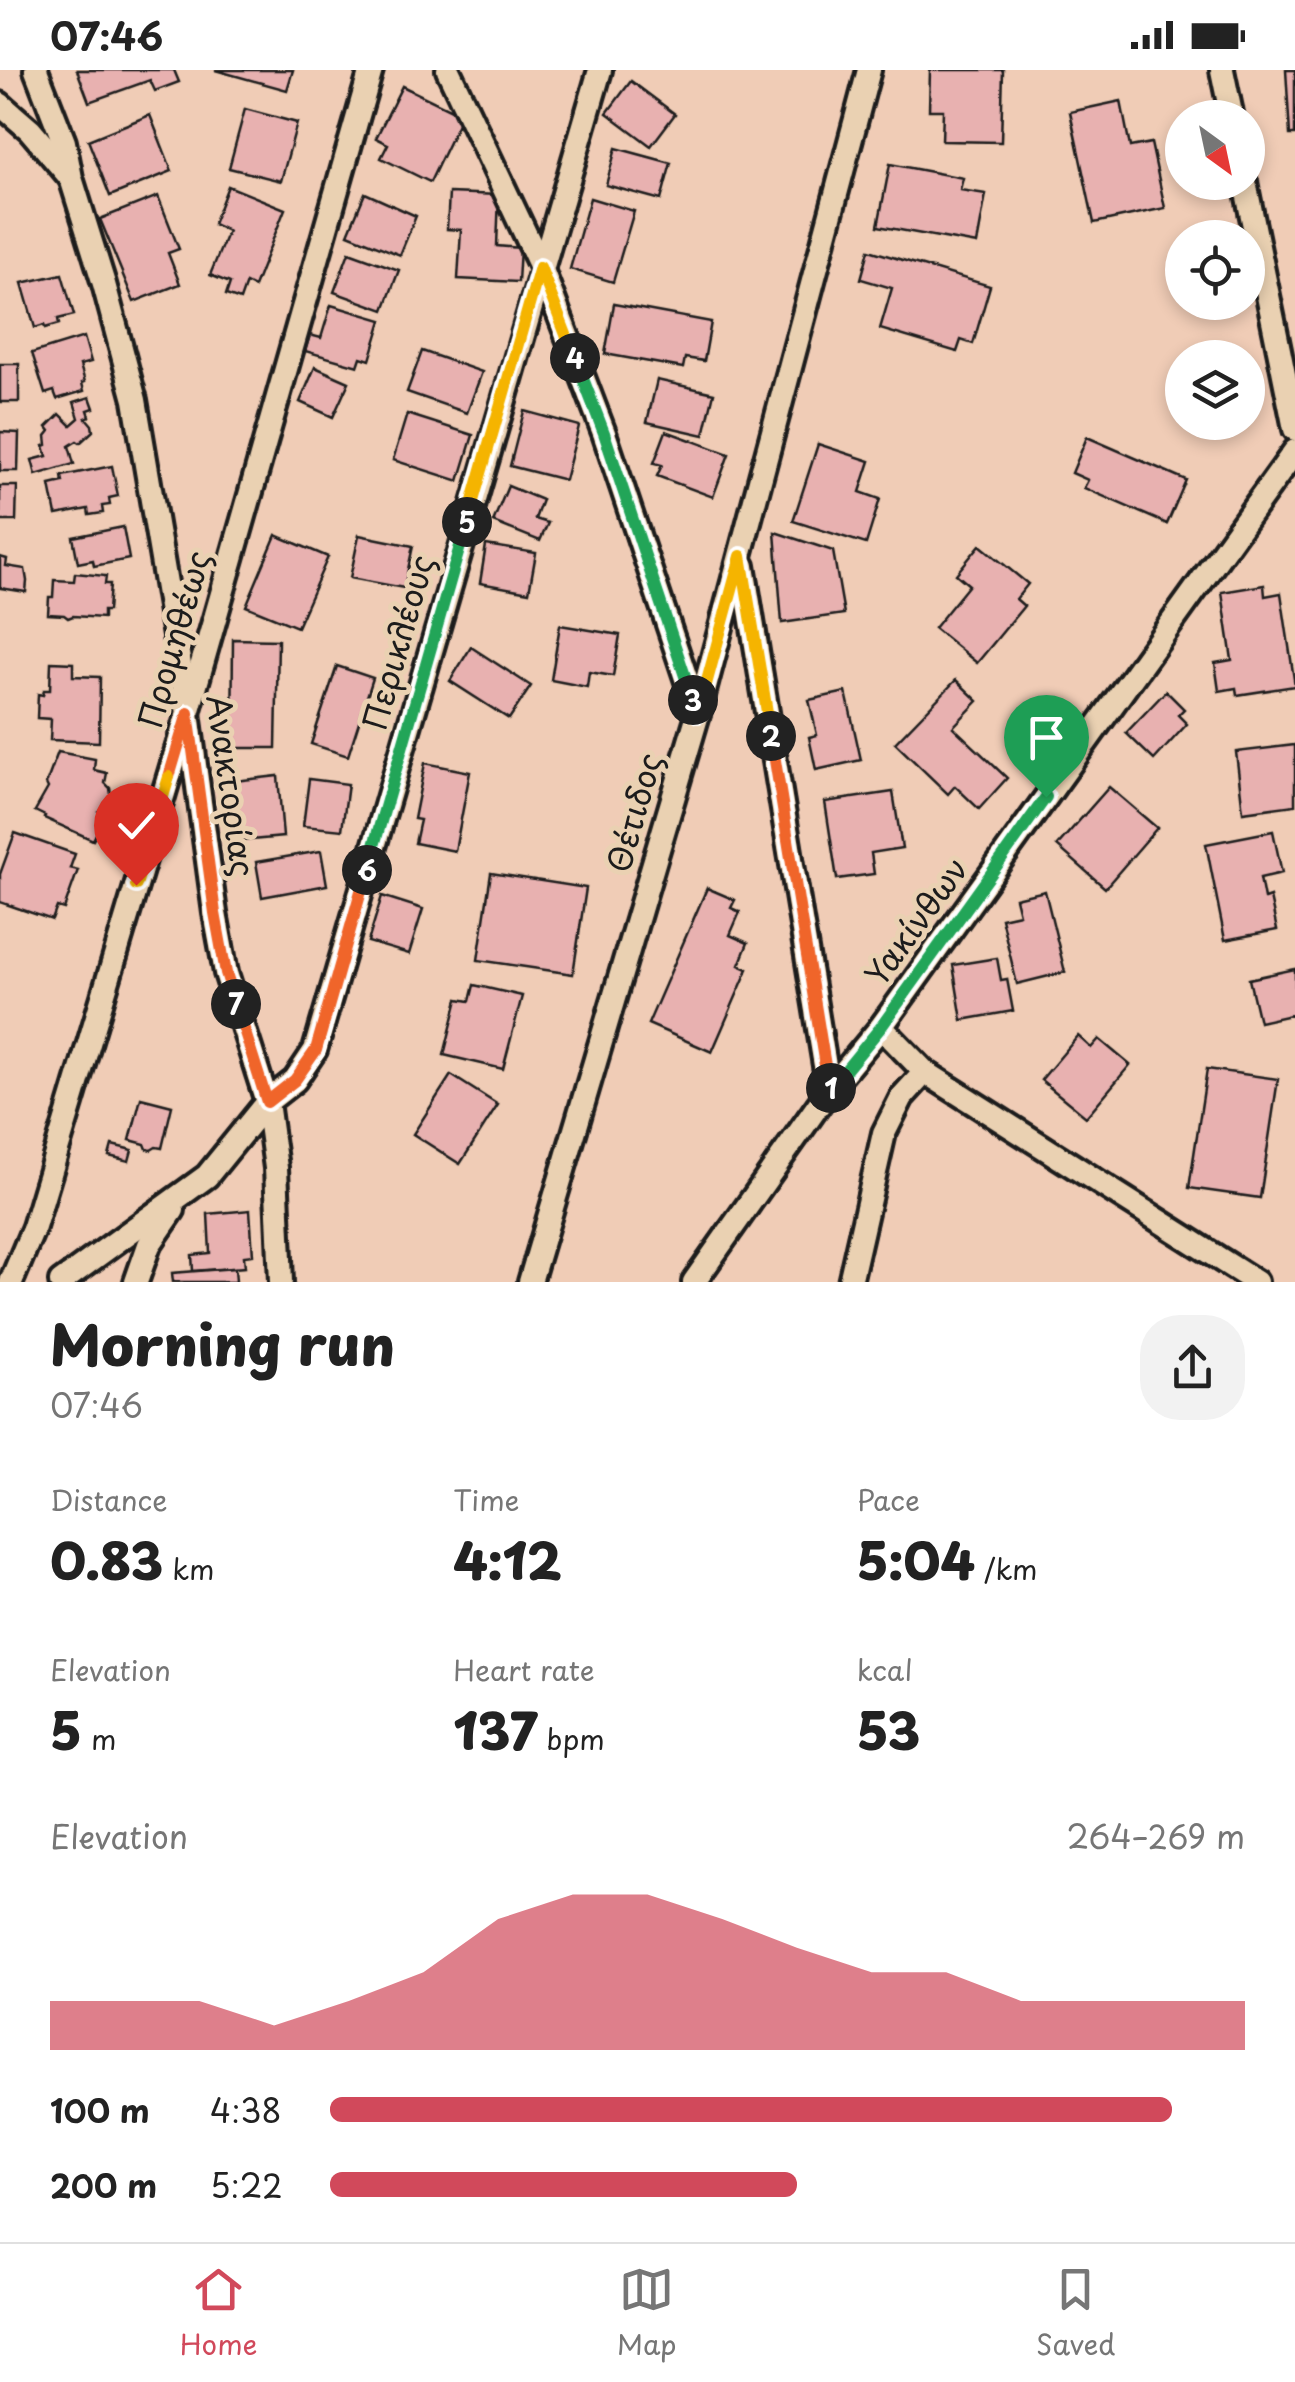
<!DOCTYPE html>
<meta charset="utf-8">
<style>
body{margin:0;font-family:"Playpen Sans",sans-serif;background:#f2f2f2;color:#222;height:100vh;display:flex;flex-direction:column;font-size:38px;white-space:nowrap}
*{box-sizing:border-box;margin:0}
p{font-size:32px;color:#767676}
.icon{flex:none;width:55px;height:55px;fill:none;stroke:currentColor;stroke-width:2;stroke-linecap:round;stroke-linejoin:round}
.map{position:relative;height:1212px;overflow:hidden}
.panel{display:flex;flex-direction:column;background:#fff;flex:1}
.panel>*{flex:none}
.needle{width:65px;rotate:147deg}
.tools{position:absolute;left:1165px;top:30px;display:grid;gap:20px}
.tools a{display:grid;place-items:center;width:100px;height:100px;border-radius:50%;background:#fff;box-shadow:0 5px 15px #0003;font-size:50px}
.pin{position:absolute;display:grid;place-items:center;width:85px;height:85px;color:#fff;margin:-102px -42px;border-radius:50% 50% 50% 0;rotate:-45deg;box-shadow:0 0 10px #0007}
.pin .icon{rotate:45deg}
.km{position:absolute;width:50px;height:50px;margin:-25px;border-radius:50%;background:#222;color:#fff;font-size:28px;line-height:50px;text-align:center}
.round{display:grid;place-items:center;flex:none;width:105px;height:105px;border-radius:40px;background:#f2f2f2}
.head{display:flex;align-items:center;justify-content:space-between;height:170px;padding:0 50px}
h1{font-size:55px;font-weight:800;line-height:75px}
.stats{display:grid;grid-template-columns:repeat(3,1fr);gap:15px;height:170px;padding:10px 50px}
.stats div{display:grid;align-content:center}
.stats b{font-size:50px;font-weight:800}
.stats small{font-size:28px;font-weight:400}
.stats p{font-size:28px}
.chart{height:280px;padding:20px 50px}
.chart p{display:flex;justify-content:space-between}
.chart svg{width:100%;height:180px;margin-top:10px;fill:#d1495b;opacity:.7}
ul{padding:0 50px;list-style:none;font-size:32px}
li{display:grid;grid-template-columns:160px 120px 1fr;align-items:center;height:75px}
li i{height:25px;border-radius:12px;background:#d1495b}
.status{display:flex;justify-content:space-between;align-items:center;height:70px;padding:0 50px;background:#fff;direction:ltr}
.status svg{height:28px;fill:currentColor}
.tabs{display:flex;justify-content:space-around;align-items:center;height:140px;border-top:2px solid #e0e0e0;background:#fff;font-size:28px;color:#767676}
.tabs a{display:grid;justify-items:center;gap:5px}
.tabs .active{color:#d1495b}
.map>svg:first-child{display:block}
.building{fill:#e8b1b0;stroke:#1c1c1c;stroke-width:2.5}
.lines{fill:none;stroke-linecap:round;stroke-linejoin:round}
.street-casing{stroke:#1c1c1c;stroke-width:30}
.street{stroke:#ead1b2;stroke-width:22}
.split-1-casing{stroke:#fff;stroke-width:20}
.split-2-casing{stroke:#fff;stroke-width:20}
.split-3-casing{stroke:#fff;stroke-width:20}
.split-4-casing{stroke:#fff;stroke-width:20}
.split-5-casing{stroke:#fff;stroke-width:20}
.split-6-casing{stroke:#fff;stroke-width:20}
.split-7-casing{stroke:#fff;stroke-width:20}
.split-8-casing{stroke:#fff;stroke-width:20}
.split-9-casing{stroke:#fff;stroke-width:20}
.split-1{stroke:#22a559;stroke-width:12}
.split-2{stroke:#f0652b;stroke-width:12}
.split-3{stroke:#f5b400;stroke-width:12}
.split-4{stroke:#22a559;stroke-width:12}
.split-5{stroke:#f5b400;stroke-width:12}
.split-6{stroke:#22a559;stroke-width:12}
.split-7{stroke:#f0652b;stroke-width:12}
.split-8{stroke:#f0652b;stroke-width:12}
.split-9{stroke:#f5b400;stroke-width:12}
.labels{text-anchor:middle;stroke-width:10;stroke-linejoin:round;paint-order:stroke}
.street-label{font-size:32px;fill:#1c1c1c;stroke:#ead1b2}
</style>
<div class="status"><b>07:46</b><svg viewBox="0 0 49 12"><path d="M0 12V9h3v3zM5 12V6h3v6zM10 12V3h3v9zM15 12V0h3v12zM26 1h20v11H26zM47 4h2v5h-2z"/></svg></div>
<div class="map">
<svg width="1295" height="1212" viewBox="0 0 1295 1212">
<rect width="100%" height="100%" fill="#f0ccb6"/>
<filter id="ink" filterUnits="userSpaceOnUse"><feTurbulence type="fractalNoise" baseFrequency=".01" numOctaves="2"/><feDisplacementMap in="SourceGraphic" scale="20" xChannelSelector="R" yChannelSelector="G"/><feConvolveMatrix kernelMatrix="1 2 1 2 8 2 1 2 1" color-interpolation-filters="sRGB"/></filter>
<g filter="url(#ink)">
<g class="building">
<polygon points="77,0 174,0 179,12 155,21 150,10 89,32"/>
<polygon points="215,0 293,0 287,20"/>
<polygon points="930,0 1003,0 1001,72 942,71 943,40 929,40"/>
<polygon points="1286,0 1295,0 1295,65 1290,65"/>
<polygon points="631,11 675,44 651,76 607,43"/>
<polygon points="402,16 462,45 430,112 381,88 388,74 376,68"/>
<polygon points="1121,31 1130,77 1151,73 1165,138 1094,153 1070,42"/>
<polygon points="245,39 297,53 281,111 229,98"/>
<polygon points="150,45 172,101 110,126 88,70"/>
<polygon points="616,78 671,93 661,130 606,115"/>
<polygon points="890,94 963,108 960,120 986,124 977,174 878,156"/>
<polygon points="228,116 285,139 254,217 246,213 240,230 226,225 230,213 210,205 228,161 213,154"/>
<polygon points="365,123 416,146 400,185 348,164"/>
<polygon points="449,123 499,125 497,176 520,178 518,212 458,209 461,160 447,159"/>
<polygon points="158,126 179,179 168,183 180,214 134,232 100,149"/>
<polygon points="590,128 634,141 613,212 570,199"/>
<polygon points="869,180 990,216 973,274 961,270 957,282 880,259 892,218 861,209"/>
<polygon points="349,182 399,200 384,240 334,222"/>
<polygon points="62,204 74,245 58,249 59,254 45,258 44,255 35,258 22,213"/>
<polygon points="614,234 711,252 704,291 685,288 683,298 605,284"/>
<polygon points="331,235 382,250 370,290 361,287 358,296 305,281 310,265 321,268"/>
<polygon points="84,267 91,292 80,295 85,312 82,313 84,321 57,329 54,321 45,324 32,283"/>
<polygon points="422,281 482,302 467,343 407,322"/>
<rect x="0" y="294" width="19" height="38"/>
<polygon points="315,297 349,312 333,347 300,332"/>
<polygon points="657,310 714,323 704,365 647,352"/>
<polygon points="90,327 94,338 88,340 90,346 86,348 92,355 93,361 80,373 77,371 69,376 74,394 36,405 32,390 47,386 44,376 47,375 46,366 50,361 47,357 60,344 71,355 79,348 74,332"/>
<polygon points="524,341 579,356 565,410 510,396"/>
<polygon points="407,344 473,365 459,411 393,390"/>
<polygon points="666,361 729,384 713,427 657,406 662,395 654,393"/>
<polygon points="0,362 19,363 18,401 0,401"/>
<polygon points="1087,367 1186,410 1167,454 1084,418 1088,410 1072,403"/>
<polygon points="818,374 870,391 860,422 880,429 866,474 793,451"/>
<polygon points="112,396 118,426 109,428 110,435 102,436 103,443 89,445 88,439 56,445 50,415 63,412 62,406"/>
<polygon points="0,416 17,416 16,451 0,451"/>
<polygon points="508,416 542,430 535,449 548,453 540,471 493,452"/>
<polygon points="123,457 129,489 94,496 93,490 78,493 73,467"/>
<polygon points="775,462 833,481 844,544 782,553"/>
<polygon points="276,465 328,487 297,557 246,536"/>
<polygon points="359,465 413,476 404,518 350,508"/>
<polygon points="486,475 536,483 529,522 480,513"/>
<polygon points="980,475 1028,514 1016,529 1024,536 977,593 934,558 969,515 956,504"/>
<polygon points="0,487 7,489 6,496 25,499 27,511 26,522 0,518"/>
<polygon points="75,503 106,506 105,514 110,514 108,541 103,541 103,548 73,546 68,548 64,545 48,544 49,527 53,527 54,510 74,511"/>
<polygon points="1264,515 1265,526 1281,523 1295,616 1237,625 1236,618 1219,621 1215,593 1232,590 1222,522"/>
<polygon points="560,555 620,565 613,606 589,602 587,617 551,610"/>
<polygon points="233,569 278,570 276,678 232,678"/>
<polygon points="471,577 531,616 509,649 450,611"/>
<polygon points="51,592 73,593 73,606 100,607 99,672 50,670 51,649 37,648 38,624 43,625 44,620 50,620"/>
<polygon points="337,596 373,608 348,686 311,674"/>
<polygon points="956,610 978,631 953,657 1007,708 979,739 955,716 948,724 895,673"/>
<polygon points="1166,621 1184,639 1178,645 1187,654 1154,690 1126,663"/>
<polygon points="846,622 861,690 816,700 809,667 817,665 809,630"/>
<polygon points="1295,675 1295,735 1243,742 1236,682"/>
<polygon points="58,682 95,689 94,700 107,703 105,713 110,718 111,725 105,738 99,741 106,744 93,770 44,748 45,746 35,741 48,718 46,714"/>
<polygon points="425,693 470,702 455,781 415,773 420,750 414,749"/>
<polygon points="278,706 283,767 240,771 234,711"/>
<polygon points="309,709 348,714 342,760 303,756"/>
<polygon points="1109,717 1157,758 1105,818 1057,776"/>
<polygon points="893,722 902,778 871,783 874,804 837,809 825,732"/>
<polygon points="1273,761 1282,803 1260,808 1264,829 1270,827 1277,860 1225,870 1206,774"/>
<polygon points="15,763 75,784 70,798 78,800 64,839 57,837 52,850 0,832 0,804"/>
<polygon points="321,781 327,815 262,827 256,792"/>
<polygon points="491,803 586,818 573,904 478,890"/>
<polygon points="707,818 735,830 731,838 740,842 730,865 748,873 739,895 748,899 712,982 648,954"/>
<polygon points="1045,821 1065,902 1017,914 1001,848 1019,844 1015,828"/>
<polygon points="382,826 423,839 409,884 368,872"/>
<polygon points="997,888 1001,910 1007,909 1013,941 962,950 953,895"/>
<polygon points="1295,899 1295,944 1259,952 1249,909"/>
<polygon points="474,915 522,926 503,999 444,985 458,929 470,931"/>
<polygon points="1078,966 1091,978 1099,969 1130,995 1086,1047 1041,1010"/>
<polygon points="1207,999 1278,1009 1260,1128 1189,1118"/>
<polygon points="451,1005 498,1035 460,1094 413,1064"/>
<polygon points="141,1028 172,1036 162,1078 156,1077 151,1080 147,1079 145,1074 130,1070"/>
<polygon points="112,1075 132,1080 129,1091 109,1086"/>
<polygon points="250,1140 253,1185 244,1186 245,1197 193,1201 192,1185 210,1183 208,1144"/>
<polygon points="235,1198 236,1212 173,1212 172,1203"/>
</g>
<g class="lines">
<g class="street-casing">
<g id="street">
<polyline points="36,0 64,72 71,108 104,214 135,330 188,643 215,843 226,903 267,1032 276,1098 281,1212"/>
<polyline points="448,0 541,197 604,363 698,644"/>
<polyline points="1222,0 1232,48"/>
<polyline points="0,34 30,60 70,107"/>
<polyline points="1245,112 1295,359"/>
<polyline points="743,496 829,1020"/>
<polyline points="881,957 925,1002 1256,1212"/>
<polyline points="11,1212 34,1157 188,643 371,0"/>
<polyline points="61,1212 207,1106 267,1032 295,1010 315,980 600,0"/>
<polyline points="136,1212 149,1175 173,1140"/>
<polyline points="530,1212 698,644 869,0"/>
<polyline points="694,1212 829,1020 881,957 1295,381"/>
<polyline points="850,1212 884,1063 902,1027 925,1002"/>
</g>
</g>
<use href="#street" class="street"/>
</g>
</g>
<g class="lines" filter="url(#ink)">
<g class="split-1-casing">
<polyline id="split-1" points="831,1018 881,957 1046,727"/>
</g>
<g class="split-2-casing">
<polyline id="split-2" points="771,666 829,1020 831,1018"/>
</g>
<g class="split-3-casing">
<polyline id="split-3" points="693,630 698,644 741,486 771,666"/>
</g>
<g class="split-4-casing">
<polyline id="split-4" points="575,288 604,363 693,630"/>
</g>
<g class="split-5-casing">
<polyline id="split-5" points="467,452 540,197 575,288"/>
</g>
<g class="split-6-casing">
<polyline id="split-6" points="367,800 467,452"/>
</g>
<g class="split-7-casing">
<polyline id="split-7" points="236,934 267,1032 295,1010 316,980 367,800"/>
</g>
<g class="split-8-casing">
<polyline id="split-8" points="169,707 188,643 215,843 226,903 236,934"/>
</g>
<g class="split-9-casing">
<polyline id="split-9" points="136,815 169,707"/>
</g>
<use href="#split-1" class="split-1"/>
<use href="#split-2" class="split-2"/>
<use href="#split-3" class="split-3"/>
<use href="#split-4" class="split-4"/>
<use href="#split-5" class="split-5"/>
<use href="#split-6" class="split-6"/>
<use href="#split-7" class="split-7"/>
<use href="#split-8" class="split-8"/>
<use href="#split-9" class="split-9"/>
</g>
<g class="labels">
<g class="street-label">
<text transform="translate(175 570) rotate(-74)" y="11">Προμηθέως</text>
<text transform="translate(399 573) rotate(-74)" y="11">Περικλέους</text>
<text transform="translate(230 716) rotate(82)" y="11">Ανακτορίας</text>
<text transform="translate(635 743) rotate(-74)" y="11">Θέτιδος</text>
<text transform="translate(917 852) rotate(-54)" y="11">Υακίνθων</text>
</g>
</g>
</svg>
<div class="tools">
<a><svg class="needle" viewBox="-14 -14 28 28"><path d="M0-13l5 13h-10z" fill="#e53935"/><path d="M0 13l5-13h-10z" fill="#767676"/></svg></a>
<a><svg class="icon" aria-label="locate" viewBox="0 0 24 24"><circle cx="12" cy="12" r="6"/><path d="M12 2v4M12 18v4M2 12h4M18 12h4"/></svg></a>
<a><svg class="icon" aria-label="layers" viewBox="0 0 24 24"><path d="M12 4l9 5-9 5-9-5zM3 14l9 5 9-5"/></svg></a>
</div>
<div class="pin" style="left:1046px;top:727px;background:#1e9e55"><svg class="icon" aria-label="arrive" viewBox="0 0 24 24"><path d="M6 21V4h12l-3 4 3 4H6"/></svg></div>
<div class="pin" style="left:136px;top:815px;background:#d93025"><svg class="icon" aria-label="check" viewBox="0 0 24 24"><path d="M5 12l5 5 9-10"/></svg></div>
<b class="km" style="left:831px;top:1018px">1</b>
<b class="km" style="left:771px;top:666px">2</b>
<b class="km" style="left:693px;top:630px">3</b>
<b class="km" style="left:575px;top:288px">4</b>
<b class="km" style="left:467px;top:452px">5</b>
<b class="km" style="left:367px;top:800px">6</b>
<b class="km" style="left:236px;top:934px">7</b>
</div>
<section class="panel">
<div class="head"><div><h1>Morning run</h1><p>07:46</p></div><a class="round"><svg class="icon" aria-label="share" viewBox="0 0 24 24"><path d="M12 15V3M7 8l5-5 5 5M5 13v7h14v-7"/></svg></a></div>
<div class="stats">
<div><p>Distance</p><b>0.83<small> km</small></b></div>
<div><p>Time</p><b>4:12</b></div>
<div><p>Pace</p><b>5:04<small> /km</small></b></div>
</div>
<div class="stats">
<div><p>Elevation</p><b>5<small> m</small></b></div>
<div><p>Heart rate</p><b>137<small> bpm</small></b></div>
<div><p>kcal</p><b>53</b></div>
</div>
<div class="chart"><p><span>Elevation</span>264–269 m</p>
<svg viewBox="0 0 160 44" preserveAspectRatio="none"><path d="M0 44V32L10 32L20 32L30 38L40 32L50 25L60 12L70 6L80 6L90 12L100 19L110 25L120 25L130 32L140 32L150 32L160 32V44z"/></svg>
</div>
<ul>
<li><b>100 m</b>4:38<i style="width:92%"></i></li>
<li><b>200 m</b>5:22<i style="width:51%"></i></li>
</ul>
</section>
<nav class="tabs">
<a class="active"><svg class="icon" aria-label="home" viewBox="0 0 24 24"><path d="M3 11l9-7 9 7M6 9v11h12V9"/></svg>Home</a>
<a><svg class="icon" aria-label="map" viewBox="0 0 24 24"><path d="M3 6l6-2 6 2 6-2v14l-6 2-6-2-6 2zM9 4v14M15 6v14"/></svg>Map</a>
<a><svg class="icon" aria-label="saved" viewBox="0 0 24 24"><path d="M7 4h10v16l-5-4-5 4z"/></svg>Saved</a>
</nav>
